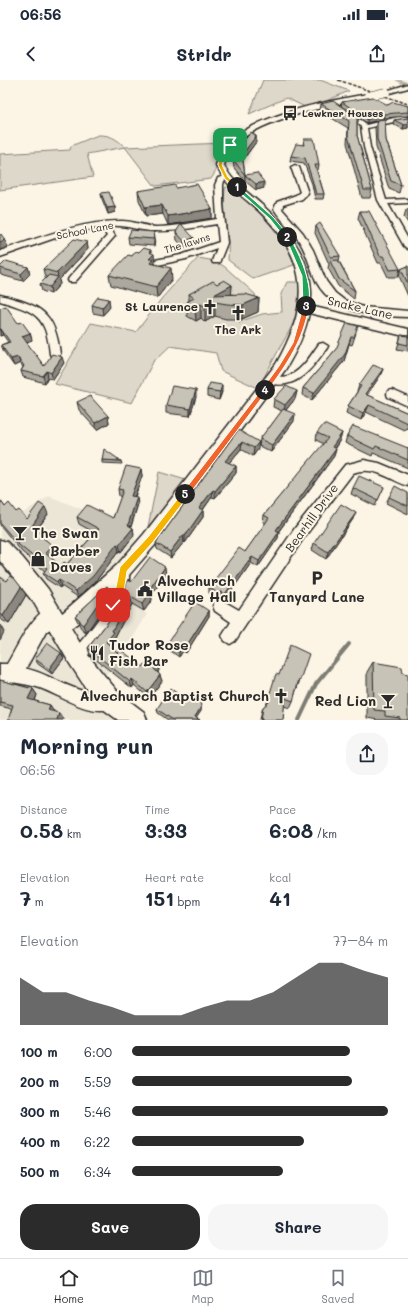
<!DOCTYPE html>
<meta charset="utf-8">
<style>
body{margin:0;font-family:Mali,sans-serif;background:#f6f6f7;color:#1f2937;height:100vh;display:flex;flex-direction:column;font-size:15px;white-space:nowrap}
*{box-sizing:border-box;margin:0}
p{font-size:13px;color:#747a83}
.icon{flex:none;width:22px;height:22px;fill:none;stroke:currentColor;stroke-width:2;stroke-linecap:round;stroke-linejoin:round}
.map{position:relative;height:640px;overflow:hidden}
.drawer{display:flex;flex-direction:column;background:#fff;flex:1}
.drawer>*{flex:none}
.pin{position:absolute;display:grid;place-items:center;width:34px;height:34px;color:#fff;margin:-17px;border-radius:8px;box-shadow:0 2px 6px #0006}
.km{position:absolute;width:20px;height:20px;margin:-10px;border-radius:50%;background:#222;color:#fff;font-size:11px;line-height:20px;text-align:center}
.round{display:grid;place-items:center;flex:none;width:42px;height:42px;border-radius:16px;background:#f6f6f7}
.overview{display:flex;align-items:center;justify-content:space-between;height:68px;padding:0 20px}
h1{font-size:22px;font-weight:800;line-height:30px}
.metrics{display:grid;grid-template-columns:repeat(3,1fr);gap:6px;height:68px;padding:4px 20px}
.metrics div{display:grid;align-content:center}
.metrics b{font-size:20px;font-weight:800}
.metrics small{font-size:11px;font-weight:400}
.metrics p{font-size:11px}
.chart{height:112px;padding:8px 20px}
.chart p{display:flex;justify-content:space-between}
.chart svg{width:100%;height:72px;margin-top:4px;fill:#2b2b2b;opacity:.7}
.button{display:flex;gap:8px;margin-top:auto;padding:8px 20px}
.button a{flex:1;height:46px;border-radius:16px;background:#2b2b2b;color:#fff;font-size:16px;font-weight:800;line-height:46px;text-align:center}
.button a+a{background:#f6f6f7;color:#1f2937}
ul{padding:0 20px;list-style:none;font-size:13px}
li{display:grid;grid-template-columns:64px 48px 1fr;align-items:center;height:30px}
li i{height:10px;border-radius:5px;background:#2b2b2b}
.status{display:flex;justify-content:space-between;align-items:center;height:28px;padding:0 20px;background:#fff;direction:ltr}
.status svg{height:11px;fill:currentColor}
header{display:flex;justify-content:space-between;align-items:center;height:52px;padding:0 20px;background:#fff;font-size:18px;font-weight:800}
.dock{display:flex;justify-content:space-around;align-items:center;height:56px;border-top:1px solid #e0e1e3;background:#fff;font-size:11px;color:#747a83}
.dock a{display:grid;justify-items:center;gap:2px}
.dock .selected{color:#2b2b2b}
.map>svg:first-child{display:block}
.built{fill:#ece6d7}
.green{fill:#ded8ca;stroke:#84827a}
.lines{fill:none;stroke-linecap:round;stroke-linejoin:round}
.stream{stroke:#7d7b74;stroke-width:4}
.canal{fill:#b4b0a5;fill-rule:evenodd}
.minor-casing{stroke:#2b2b2b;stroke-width:3}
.tertiary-casing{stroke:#2b2b2b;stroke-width:3}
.secondary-casing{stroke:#2b2b2b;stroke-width:3}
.minor{fill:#fcf5e5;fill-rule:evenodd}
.tertiary{fill:#fcf5e5;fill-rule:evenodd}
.secondary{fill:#fcf5e5;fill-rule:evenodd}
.rail{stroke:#2b2b2b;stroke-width:1.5;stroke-dasharray:3.5 1.5;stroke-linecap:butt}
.tertiary-bridge-casing{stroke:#2b2b2b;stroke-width:9;stroke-linecap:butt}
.tertiary-bridge{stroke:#fcf5e5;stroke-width:8}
.wall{fill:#aca89d;stroke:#2b2b2b}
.shaded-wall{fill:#8c8880;stroke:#2b2b2b}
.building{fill:#c8c3b7;stroke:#2b2b2b}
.split-1{fill:#f5b400;stroke:#fff}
.split-2{fill:#22a559;stroke:#fff}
.split-3{fill:#22a559;stroke:#fff}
.split-4{fill:#f0652b;stroke:#fff}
.split-5{fill:#f0652b;stroke:#fff}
.split-6{fill:#f5b400;stroke:#fff}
.labels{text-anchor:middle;stroke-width:4;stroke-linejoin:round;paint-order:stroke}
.far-poi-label{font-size:10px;font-weight:bold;fill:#2b2b2b;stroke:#fcf5e5;text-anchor:start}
.far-street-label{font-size:10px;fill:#2b2b2b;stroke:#fcf5e5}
.poi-label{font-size:12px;font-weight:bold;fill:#2b2b2b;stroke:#fcf5e5;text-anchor:end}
.street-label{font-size:12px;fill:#2b2b2b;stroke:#fcf5e5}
.near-poi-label{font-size:14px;font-weight:bold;fill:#2b2b2b;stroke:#fcf5e5;text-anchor:start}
</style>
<div class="status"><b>06:56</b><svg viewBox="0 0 49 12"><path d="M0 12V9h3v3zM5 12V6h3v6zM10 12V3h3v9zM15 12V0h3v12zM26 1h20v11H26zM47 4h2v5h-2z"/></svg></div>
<header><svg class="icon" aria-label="back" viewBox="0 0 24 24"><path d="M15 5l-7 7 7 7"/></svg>Stridr<svg class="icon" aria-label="share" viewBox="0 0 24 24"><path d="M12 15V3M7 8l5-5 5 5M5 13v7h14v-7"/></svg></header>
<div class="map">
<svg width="408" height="640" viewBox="0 0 408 640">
<rect width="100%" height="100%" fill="#fcf5e5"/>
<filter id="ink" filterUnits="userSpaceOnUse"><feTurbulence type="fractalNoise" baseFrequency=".025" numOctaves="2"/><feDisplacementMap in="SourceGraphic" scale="8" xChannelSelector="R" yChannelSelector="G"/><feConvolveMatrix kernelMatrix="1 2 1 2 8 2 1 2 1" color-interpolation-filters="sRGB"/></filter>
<g filter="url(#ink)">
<g class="built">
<polygon points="49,416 89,432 135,455 135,462 80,524 67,530 58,528 29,486 0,455 0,448"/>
<polygon points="0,482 31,514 72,588 93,616 115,640 0,640"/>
<polygon points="111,505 120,516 147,534 122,576 105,596 80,566 73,553 72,543"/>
</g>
<g class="green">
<polygon points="263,0 320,0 349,11 326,21 305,27 286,18 249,34"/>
<path d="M98,55c12,0 18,3 27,12l100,-4 -8,11 -2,19 -4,6 -56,7 -30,-39 -38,7 6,23 -93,13v-36l70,-4 1,-4z"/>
<path d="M229,106c21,17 41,36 57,59 4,5 6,13 8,20l-41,14 -25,-19c2,-25 -6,-48 -3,-72z"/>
<polygon points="198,178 216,181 225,187 255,214 258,228 239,242 262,234 282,232 281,214 287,202 301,202 299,233 258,308 221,291 216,273 170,266 153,282 132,323 55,304 91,243 136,252 162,218"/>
<polygon points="159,392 189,401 149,449 148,447"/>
</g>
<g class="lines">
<polyline class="stream" points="299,640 316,604 349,564"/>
<polygon class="canal" points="395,0 402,0 408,3 408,7"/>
<g class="minor-casing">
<g id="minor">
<polygon points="346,31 364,42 366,45 398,37 408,37 408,41 398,41 367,48 370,67 386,120 408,119 408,123 388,124 408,159 408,169 404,166 378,120 364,67 361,47 359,44 344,34 344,32"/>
<path d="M295,85l4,2 9,26 -6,6 -19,6 -1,4 21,24 10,17 13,31 9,12 9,7 19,7 45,4v6c-33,-1 -73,-2 -91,-34 -6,-12 -9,-26 -15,-37 -7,-14 -20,-24 -28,-37l3,-7 19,-7 4,-3 -9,-25z"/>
<path d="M226,96l4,2 -6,3 -1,4v20l4,38 -8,20h-6l-1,-2 5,-13 -31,11 -28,6 -4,-3 1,-2 26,-5 38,-13 -2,-18c-20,3 -41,8 -62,7 -17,0 -29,-7 -46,-5l6,10 -40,46h-6l-1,-2 1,-2 38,-42 -6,-9 -40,9 -61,21v-6c38,-13 78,-29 119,-30 13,-1 24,5 36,6 21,0 41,-5 62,-8l-2,-34 3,-7z"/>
<path d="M0,215c40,10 55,16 60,59l-1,2h-8l-1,-2c-4,-39 -14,-42 -50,-53z"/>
<path d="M323,263l5,3 -1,2c-15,20 -30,43 -59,35l-1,-3 1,-3c7,-2 13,1 20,-1 14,-5 23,-21 31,-32z"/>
<polygon points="392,310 408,317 408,326 388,317 387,314 388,311"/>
<path d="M364,380l15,3 29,12v11c-18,-6 -34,-21 -55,-13l-48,63 -70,105 -5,3 -5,-3 -3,-5 9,-14 -16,-11 -2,-5 2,-5 5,-2 19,11 56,-82 50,-63z"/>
<path d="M123,483l5,2c2,6 1,10 1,15 -5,33 -26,58 -47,82l-5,3 -5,-3 -3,-5 3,-5c14,-17 31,-35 39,-56 4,-10 3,-21 7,-31z"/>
<path d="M12,586c29,3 45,17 71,25 11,4 23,0 34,4l2,6 -2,6c-28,11 -52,-10 -77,-19 -11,-4 -23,-4 -34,-8l-2,-6 2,-6z"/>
</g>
</g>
<g class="tertiary-casing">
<g id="tertiary">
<polygon points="408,4 408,8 386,14 383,12"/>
<path d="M368,14l3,2 -1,1c-36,9 -118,21 -140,54 -3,4 -4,10 -6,14 8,18 24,27 38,40 28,24 55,62 48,101l98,23v8l-99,-24c-4,21 -13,39 -24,57l-129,174 -27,31 -50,47 -15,11 -6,3 -6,-3 -2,-4 -4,3 -27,49 -7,2 -12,-1v-18h7c11,-18 24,-49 44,-58l6,3 3,6 57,-50 27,-31 132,-170c34,-59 34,-104 -17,-153 -16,-15 -34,-25 -43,-46 2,-5 4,-12 7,-17 28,-33 104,-47 145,-54z"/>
</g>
</g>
<g class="secondary-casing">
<polygon id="secondary" points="0,460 7,462 22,477 48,509 84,570 103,594 119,613 144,632 147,640 118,640 103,629 87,610 70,584 34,523 0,481"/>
</g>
<use href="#minor" class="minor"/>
<use href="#tertiary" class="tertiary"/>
<use href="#secondary" class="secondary"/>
<polyline class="rail" points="338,0 408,24"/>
<g class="tertiary-bridge-casing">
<polyline id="tertiary-bridge" points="368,16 386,12"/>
</g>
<use href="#tertiary-bridge" class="tertiary-bridge"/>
</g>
<g class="wall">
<polygon points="342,22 408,26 408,36 383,38 383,39 386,60 401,105 399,113 389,109 376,67 375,48 377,41 367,43 341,26"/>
<polygon points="321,24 359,38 357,45 357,55 372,110 370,118 362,118 347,63 348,48 320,31"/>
<polygon points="408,38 408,48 403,49 393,44 394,40"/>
<polygon points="256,56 256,62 243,80 245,95 245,101 234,88 233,80 233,74"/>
<polygon points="304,59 319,85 318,90 317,90 324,114 323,119 315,119 312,104 304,83 290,81 291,76 303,65"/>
<polygon points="245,95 264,108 256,110 245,101"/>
<polygon points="176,108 212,129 212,138 168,145 163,134 146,136 139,120 138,111"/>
<polygon points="101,113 115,127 115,132 108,134 102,119"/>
<polygon points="408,128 408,143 404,137 406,130"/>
<polygon points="360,131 400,189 398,197 388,197 381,183 378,183 358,138"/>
<polygon points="316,146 340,176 339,181 355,211 354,219 338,206 328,188 329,184 315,153"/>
<polygon points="154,152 155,159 154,166 129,164 128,157"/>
<polygon points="176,152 194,158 194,165 184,168 177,160"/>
<polygon points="87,162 88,169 59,200 60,204 51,214 42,211 40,204 47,197 45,197 43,189"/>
<polygon points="139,172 151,173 155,184 172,199 157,218 111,205 109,195 132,176"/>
<polygon points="408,186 408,216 399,196 401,189"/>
<polygon points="0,187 28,187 30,194 23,201 1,195 0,192"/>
<polygon points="217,204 232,205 231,214 259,218 258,232 242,239 226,239 215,236 205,242 201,238 196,241 187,236 187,222 189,220 189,214"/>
<polygon points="92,225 110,227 103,235 93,233"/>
<polygon points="0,228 30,253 32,260 26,262 44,286 64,283 53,299 48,298 45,303 23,297 21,291 23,287 20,283 14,286 4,272 1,265 8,262 3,255 0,256"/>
<polygon points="356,253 352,265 349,264 344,281 312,320 302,315 303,308 336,269"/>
<polygon points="401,255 408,256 408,271 397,269"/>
<polygon points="383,289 380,296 367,315 408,333 408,349 406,348 404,350 366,332 361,340 346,333 348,326 357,312 359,305"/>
<polygon points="207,310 222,312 219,320 207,317"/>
<polygon points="297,311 295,319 286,330 294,341 271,372 259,366 260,359 269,348 282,331 273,327 274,319"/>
<polygon points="196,317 190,336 166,333 166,325"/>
<polygon points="77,322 108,336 109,343 97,350 79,330"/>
<polygon points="238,350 258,369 253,376 241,369 229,383 236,386 236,393 215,418 212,417 203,430 203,437 185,463 184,462 171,478 157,469 156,463"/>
<polygon points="317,353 342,353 340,360 335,368 336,369 334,376 279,451 279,452 278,458 258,487 251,483 225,520 221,518 217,519 209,513 209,507 245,472 266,443 263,442 264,435 324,364 316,360"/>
<polygon points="347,356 408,368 408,388 373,373 372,376 345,363"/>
<polygon points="102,380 121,381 122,384 102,383"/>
<polygon points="141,389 142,396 135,417 138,424 131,447 133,448 134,455 121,472 119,471 95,502 78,517 61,506 60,508 46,499 43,493 45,491 22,472 0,445 0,420 5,427 16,432 27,439 48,434 37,450 43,455 44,459 55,472 50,477 61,486 67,484 95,453 79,444 77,437 113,438 121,417 119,416 118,409"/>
<polygon points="384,407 375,426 351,414 353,408"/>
<polygon points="408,413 408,434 386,423 389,417"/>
<polygon points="353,439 326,479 312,470 314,463"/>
<polygon points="166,495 151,515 152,520 144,531 132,524 115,557 116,559 110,566 118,573 143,587 158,583 159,590 158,592 162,601 149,618 134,605 132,608 90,575 88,568 111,538 131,502"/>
<polygon points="0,497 26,515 9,544 0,539"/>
<polygon points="107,506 110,515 102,530 86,553 82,550 75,536"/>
<polygon points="209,531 209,536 186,573 183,571 179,577 168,569 167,564"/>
<polygon points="64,578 52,594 38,584 35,579"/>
<polygon points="373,582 403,593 408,640 378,640 367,638 367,592"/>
<polygon points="279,595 300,600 297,608 297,607 293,621 290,628 284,626 283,640 260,640 261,634 263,627 267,623 269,616"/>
<polygon points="0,600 33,609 37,615 35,621 50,625 54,632 59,633 63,639 12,629 0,626"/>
<polygon points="182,617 201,627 201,631 196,638 200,640 168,640 158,633 157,629"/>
</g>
<g class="shaded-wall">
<polygon points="384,35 383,39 367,43 367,39"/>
<polygon points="408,44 408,48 403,49 404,45"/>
<polygon points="256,56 256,62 242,81 242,75"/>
<polygon points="264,102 264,108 256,110 256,104"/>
<polygon points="162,125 163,134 146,136 145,127"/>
<polygon points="115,127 115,132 108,134 107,128"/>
<polygon points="212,129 212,138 168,145 168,136"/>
<polygon points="154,152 155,159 154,166"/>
<polygon points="194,158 194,165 184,168 184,161"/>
<polygon points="5,160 8,167 0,170 0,162"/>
<polygon points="87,162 88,169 59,200 60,204 51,214 50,207 58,197 57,193"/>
<polygon points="151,170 151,176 154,174 155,184 151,193 149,172"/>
<polygon points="28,187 30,194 23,201 21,194"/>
<polygon points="171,188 172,199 157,218 156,207"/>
<polygon points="232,205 231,219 215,222 215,236 205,242 205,227 214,215"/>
<polygon points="259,218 258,232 242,239 243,225"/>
<polygon points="109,219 110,227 103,235 102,228"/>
<polygon points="201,224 201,238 196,241 195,227"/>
<polygon points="0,249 1,249 3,255 0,256"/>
<polygon points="30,253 32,260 24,263 22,256"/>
<polygon points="351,257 344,281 312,320 314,313"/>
<polygon points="18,277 20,283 14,286 11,279"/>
<polygon points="62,277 64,283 53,299 51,293"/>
<polygon points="383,289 380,296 363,321 365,314"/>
<polygon points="47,291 48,298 45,303 43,296"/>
<polygon points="222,305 222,312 219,320 220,312"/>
<polygon points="196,310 196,317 190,336 190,329"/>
<polygon points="297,311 295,319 284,332 285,325"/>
<polygon points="369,325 366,332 361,340 363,333"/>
<polygon points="295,334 294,341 271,372 272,365"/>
<polygon points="108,336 109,343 97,350 95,343"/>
<polygon points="342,353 340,360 330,374 332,367"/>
<polygon points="242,362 241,369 225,388 225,381"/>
<polygon points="259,362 258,369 253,376 254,368"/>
<polygon points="336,369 334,376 275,456 276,450"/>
<polygon points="236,386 236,393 215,418 215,411"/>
<polygon points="141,389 142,396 132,423 131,416"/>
<polygon points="213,410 212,417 199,435 199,428"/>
<polygon points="137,417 138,424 129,452 128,445"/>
<polygon points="45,427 48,434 35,452 32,446"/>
<polygon points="203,430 203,437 185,463 185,456"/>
<polygon points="356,433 353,439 326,479 328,472"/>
<polygon points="133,448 134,455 121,472 119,465"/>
<polygon points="279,452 278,458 258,487 259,481"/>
<polygon points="183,455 184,462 171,478 170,472"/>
<polygon points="117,464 119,471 95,502 78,517 76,511"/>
<polygon points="53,466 55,472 48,480 45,473"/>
<polygon points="252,477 251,483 225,520 225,514"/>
<polygon points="165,487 166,495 151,515 152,520 144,531 142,524 148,511"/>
<polygon points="59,500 61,506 60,508 57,502"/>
<polygon points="107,506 110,515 102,530 86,553 83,545"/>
<polygon points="21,507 26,515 9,544 3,536"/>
<polygon points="221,512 221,518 217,519 217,513"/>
<polygon points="130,516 132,524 115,557 116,559 108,569 106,562"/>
<polygon points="209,531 209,536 186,573 185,568"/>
<polygon points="0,545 4,552 0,560"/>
<polygon points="183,566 183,571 179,577 179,572"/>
<polygon points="61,573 64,578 52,594 49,589"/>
<polygon points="158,583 159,590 155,595 154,589"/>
<polygon points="160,595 162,601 149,618 147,612"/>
<polygon points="132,599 134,605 132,608 130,602"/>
<polygon points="33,609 37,615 33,625 28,619"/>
<polygon points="50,625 54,631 52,636 48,630"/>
<polygon points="201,627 201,631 195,640 195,637"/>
<polygon points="59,633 63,639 63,640 57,640"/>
</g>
<g class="building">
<polygon points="373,17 388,25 393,22 408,26 408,32 384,34 384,35 367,39 342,22"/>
<polygon points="333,21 359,38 357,39 357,55 372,110 364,110 348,56 349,41 321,24"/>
<polygon points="408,38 408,44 404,45 394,40"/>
<polygon points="385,39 386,60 401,105 391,101 377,59 377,40"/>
<polygon points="251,52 256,56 242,75 245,95 235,82 233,74"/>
<polygon points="304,59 314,59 319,85 315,85 324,114 316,114 312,99 305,78 291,76 296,64 304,65"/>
<polygon points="257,93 264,102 256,104 245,95"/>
<polygon points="197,104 212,129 168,136 162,125 145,127 138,111 175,105 176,108"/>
<polygon points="109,112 115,127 107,128 101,113"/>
<polygon points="360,131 369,131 400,189 390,190 383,176 380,176"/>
<polygon points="320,143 340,176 331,177 316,146"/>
<polygon points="181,144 194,158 184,161 176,152"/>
<polygon points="131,150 154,152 154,159 128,157"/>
<polygon points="1,154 5,160 0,162 0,155"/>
<polygon points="74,159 87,162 57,193 43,189"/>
<polygon points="143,168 151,170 149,172 154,174 149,179 153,179 150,183 171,188 156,207 109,195 128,175 132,176 136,171 139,172"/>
<polygon points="338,180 355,211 339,199 330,181"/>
<polygon points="6,181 28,187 21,194 0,188 0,187"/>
<polygon points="408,186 408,204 401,189"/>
<polygon points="49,195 58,197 50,207 40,204"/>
<polygon points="224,200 232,205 214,215 245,214 259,218 243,225 227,224 215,222 205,227 201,224 195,227 187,222 194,218 189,214 213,201 217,204"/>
<polygon points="98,217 109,219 102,228 92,225"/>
<polygon points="6,226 18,243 22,242 30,253 22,256 44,286 52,274 62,277 51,293 47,291 43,296 21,291 24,286 18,277 11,279 1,265 10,262 1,249 0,249 0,228"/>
<polygon points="347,243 358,246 354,257 351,257 345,274 314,313 303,308 336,269"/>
<polygon points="401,255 408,256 408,265 399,263"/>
<polygon points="373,285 383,289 365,314 408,333 408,342 407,343 369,325 363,333 348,326 361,306 359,305"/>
<polygon points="210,303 222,305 220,312 207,310"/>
<polygon points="172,306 196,310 190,329 166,325"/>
<polygon points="286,306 297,311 285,325 274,319"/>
<polygon points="90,316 108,336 95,343 77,322"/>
<polygon points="283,329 295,334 272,365 260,359 268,348 269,348"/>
<polygon points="324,344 342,353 332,367 336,369 276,450 279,452 259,481 252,477 225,514 221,512 217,513 209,507 239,468 245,472 269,438 264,435 328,358 317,353"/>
<polygon points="353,346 408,368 408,380 376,366 374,369 347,356"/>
<polygon points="238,350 259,362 254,368 242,362 225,381 236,386 215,411 213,410 199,428 203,430 185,456 183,455 170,472 156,463"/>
<polygon points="104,369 121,381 102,380"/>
<polygon points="126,386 141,389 131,416 137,417 128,445 133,448 119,465 117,464 93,496 76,511 59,500 57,502 43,493 47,488 19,465 0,443 0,420 5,427 9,423 16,432 19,430 27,439 39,423 45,427 32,446 43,455 41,456 53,466 45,473 61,486 64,482 67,484 99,449 77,437 87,425 113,438 123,410 118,409"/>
<polygon points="359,396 384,407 378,420 353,408"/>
<polygon points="395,406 408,413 408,426 389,417"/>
<polygon points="341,424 356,433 328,472 314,463"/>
<polygon points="150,477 165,487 148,511 151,512 142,524 130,516 112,551 114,552 106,562 118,573 120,569 143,587 150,577 158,583 154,589 160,595 147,612 132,599 130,602 88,568 111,538 122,517 128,499 131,502"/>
<polygon points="10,496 14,498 21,507 3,536 0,534 0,497 7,501"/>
<polygon points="107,506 99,522 83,545 79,542 80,540 75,536"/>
<polygon points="195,522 209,531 185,568 183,566 179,572 167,564"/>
<polygon points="47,563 61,573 49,589 35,579"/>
<polygon points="290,565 309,574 300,600 299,599 293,621 285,618 283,640 261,640 263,627 269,622 269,616 276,594 279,595"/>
<polygon points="373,582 402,587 403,593 408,594 408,640 400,640 400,638 385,636 385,631 374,630"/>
<polygon points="0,600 33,609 28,619 50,625 48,630 59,633 57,640 8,640 13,625 0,622"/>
<polygon points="170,608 182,617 187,614 200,621 201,627 195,637 200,640 173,640 157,629"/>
</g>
</g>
<polygon class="split-1" points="229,64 232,65 225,74 222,85 228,97 239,107 237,109 225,99 218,85 221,74"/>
<polygon class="split-2" points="235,106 238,106 273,137 289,156 289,158 285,158 270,139 235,108"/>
<path class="split-3" d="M285,156h4c11,19 25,49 19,71l-5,-1 -1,-30z"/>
<path class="split-4" d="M304,224l5,2c-6,34 -21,57 -42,85h-4v-3l16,-22 14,-23z"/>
<polygon class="split-5" points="265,307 267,308 267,311 188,416 183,416 183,412 263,308"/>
<polygon class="split-6" points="185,411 188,412 188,416 153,462 127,491 124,512 116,528 113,529 110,528 109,525 115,512 120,487 148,457 183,412"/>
<defs>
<g id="bus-bare" transform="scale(1.2)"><path d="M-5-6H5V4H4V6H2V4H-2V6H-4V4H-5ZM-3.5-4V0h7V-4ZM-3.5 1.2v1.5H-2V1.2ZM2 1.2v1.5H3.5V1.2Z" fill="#2b2b2b" stroke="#fcf5e5" stroke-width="2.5" paint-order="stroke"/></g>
<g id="church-bare" transform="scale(1.2)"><path d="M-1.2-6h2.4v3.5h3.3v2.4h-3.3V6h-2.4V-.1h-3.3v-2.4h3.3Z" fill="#2b2b2b" stroke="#fcf5e5" stroke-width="2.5" paint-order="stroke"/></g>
<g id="bar-bare" transform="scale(1.2)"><path d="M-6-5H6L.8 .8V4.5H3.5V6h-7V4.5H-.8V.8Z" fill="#2b2b2b" stroke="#fcf5e5" stroke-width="2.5" paint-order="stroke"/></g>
<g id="shop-bare" transform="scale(1.2)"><path d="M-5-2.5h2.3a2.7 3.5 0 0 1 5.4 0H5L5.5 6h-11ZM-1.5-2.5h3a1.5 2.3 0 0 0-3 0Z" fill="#2b2b2b" stroke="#fcf5e5" stroke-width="2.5" paint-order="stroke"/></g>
<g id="parking-bare" transform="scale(1.2)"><path d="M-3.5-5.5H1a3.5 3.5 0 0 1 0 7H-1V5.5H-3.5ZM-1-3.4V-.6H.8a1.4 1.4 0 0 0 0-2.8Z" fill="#2b2b2b" stroke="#fcf5e5" stroke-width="2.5" paint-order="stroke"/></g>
<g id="civic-bare" transform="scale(1.2)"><path d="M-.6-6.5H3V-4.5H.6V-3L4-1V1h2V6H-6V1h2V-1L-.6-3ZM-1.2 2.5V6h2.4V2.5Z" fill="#2b2b2b" stroke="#fcf5e5" stroke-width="2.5" paint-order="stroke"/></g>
<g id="restaurant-bare" transform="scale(1.2)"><path d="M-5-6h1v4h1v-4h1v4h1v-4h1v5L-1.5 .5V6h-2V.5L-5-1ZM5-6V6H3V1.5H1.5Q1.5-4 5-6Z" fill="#2b2b2b" stroke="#fcf5e5" stroke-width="2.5" paint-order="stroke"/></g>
</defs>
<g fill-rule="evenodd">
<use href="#bus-bare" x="290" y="33"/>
<use href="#church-bare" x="210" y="227"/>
<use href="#church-bare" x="238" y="233"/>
<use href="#bar-bare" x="20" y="453"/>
<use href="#shop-bare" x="38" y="479"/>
<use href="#parking-bare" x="317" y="498"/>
<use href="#civic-bare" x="145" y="509"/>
<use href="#restaurant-bare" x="97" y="573"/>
<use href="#church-bare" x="281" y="616"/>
<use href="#bar-bare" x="388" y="621"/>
</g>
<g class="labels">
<g class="far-poi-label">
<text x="302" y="37">Lewkner Houses</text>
</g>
<g class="far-street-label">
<text transform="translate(85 150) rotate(-11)" y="4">School Lane</text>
<text transform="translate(187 163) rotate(-17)" y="4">The lawns</text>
</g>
<g class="poi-label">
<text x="198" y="231">St Laurence</text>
<text x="238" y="254" text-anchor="middle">The Ark</text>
</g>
<g class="street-label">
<text transform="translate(360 228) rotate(13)" y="4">Snake Lane</text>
<text transform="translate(312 438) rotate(-54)" y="4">Bearhill Drive</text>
</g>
<g class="near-poi-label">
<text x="32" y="458">The Swan</text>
<text x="50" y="476">Barber<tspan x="50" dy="16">Daves</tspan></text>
<text x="157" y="506">Alvechurch<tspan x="157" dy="16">Village Hall</tspan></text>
<text x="317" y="522" text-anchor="middle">Tanyard Lane</text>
<text x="109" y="570">Tudor Rose<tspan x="109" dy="16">Fish Bar</tspan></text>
<text x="269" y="621" text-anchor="end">Alvechurch Baptist Church</text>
<text x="376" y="626" text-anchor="end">Red Lion</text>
</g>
</g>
</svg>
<div class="pin" style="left:230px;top:65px;background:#1e9e55"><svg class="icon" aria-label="arrive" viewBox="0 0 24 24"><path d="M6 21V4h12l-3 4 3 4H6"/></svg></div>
<div class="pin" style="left:113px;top:525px;background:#d93025"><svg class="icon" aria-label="check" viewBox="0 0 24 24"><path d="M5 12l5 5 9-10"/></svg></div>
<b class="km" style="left:237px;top:107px">1</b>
<b class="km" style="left:287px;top:157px">2</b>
<b class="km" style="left:306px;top:226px">3</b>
<b class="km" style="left:265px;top:310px">4</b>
<b class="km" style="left:185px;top:414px">5</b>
</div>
<section class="drawer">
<div class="overview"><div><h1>Morning run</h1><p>06:56</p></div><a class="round"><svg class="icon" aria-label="share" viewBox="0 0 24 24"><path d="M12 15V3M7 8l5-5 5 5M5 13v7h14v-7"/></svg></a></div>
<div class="metrics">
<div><p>Distance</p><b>0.58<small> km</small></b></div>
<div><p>Time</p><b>3:33</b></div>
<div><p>Pace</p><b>6:08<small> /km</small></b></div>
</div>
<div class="metrics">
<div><p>Elevation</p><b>7<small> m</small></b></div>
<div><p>Heart rate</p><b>151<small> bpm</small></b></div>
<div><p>kcal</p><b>41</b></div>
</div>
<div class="chart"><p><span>Elevation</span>77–84 m</p>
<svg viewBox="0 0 160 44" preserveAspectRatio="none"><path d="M0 44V15L10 24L20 24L30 29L40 33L50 38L60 38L70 38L80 33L90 29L100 29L110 24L120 15L130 6L140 6L150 11L160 15V44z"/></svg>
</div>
<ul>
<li><b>100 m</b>6:00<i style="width:85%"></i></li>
<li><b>200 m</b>5:59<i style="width:86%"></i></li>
<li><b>300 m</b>5:46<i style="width:100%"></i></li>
<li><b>400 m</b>6:22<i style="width:67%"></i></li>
<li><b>500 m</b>6:34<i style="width:59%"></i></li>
</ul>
<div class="button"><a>Save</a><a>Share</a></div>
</section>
<nav class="dock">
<a class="selected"><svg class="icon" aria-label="home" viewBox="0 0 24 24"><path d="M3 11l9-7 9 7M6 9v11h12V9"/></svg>Home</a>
<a><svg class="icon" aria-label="map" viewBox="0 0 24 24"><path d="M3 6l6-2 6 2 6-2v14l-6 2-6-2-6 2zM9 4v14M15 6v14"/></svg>Map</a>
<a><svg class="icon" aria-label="saved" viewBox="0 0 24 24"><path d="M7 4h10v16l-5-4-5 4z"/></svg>Saved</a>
</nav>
